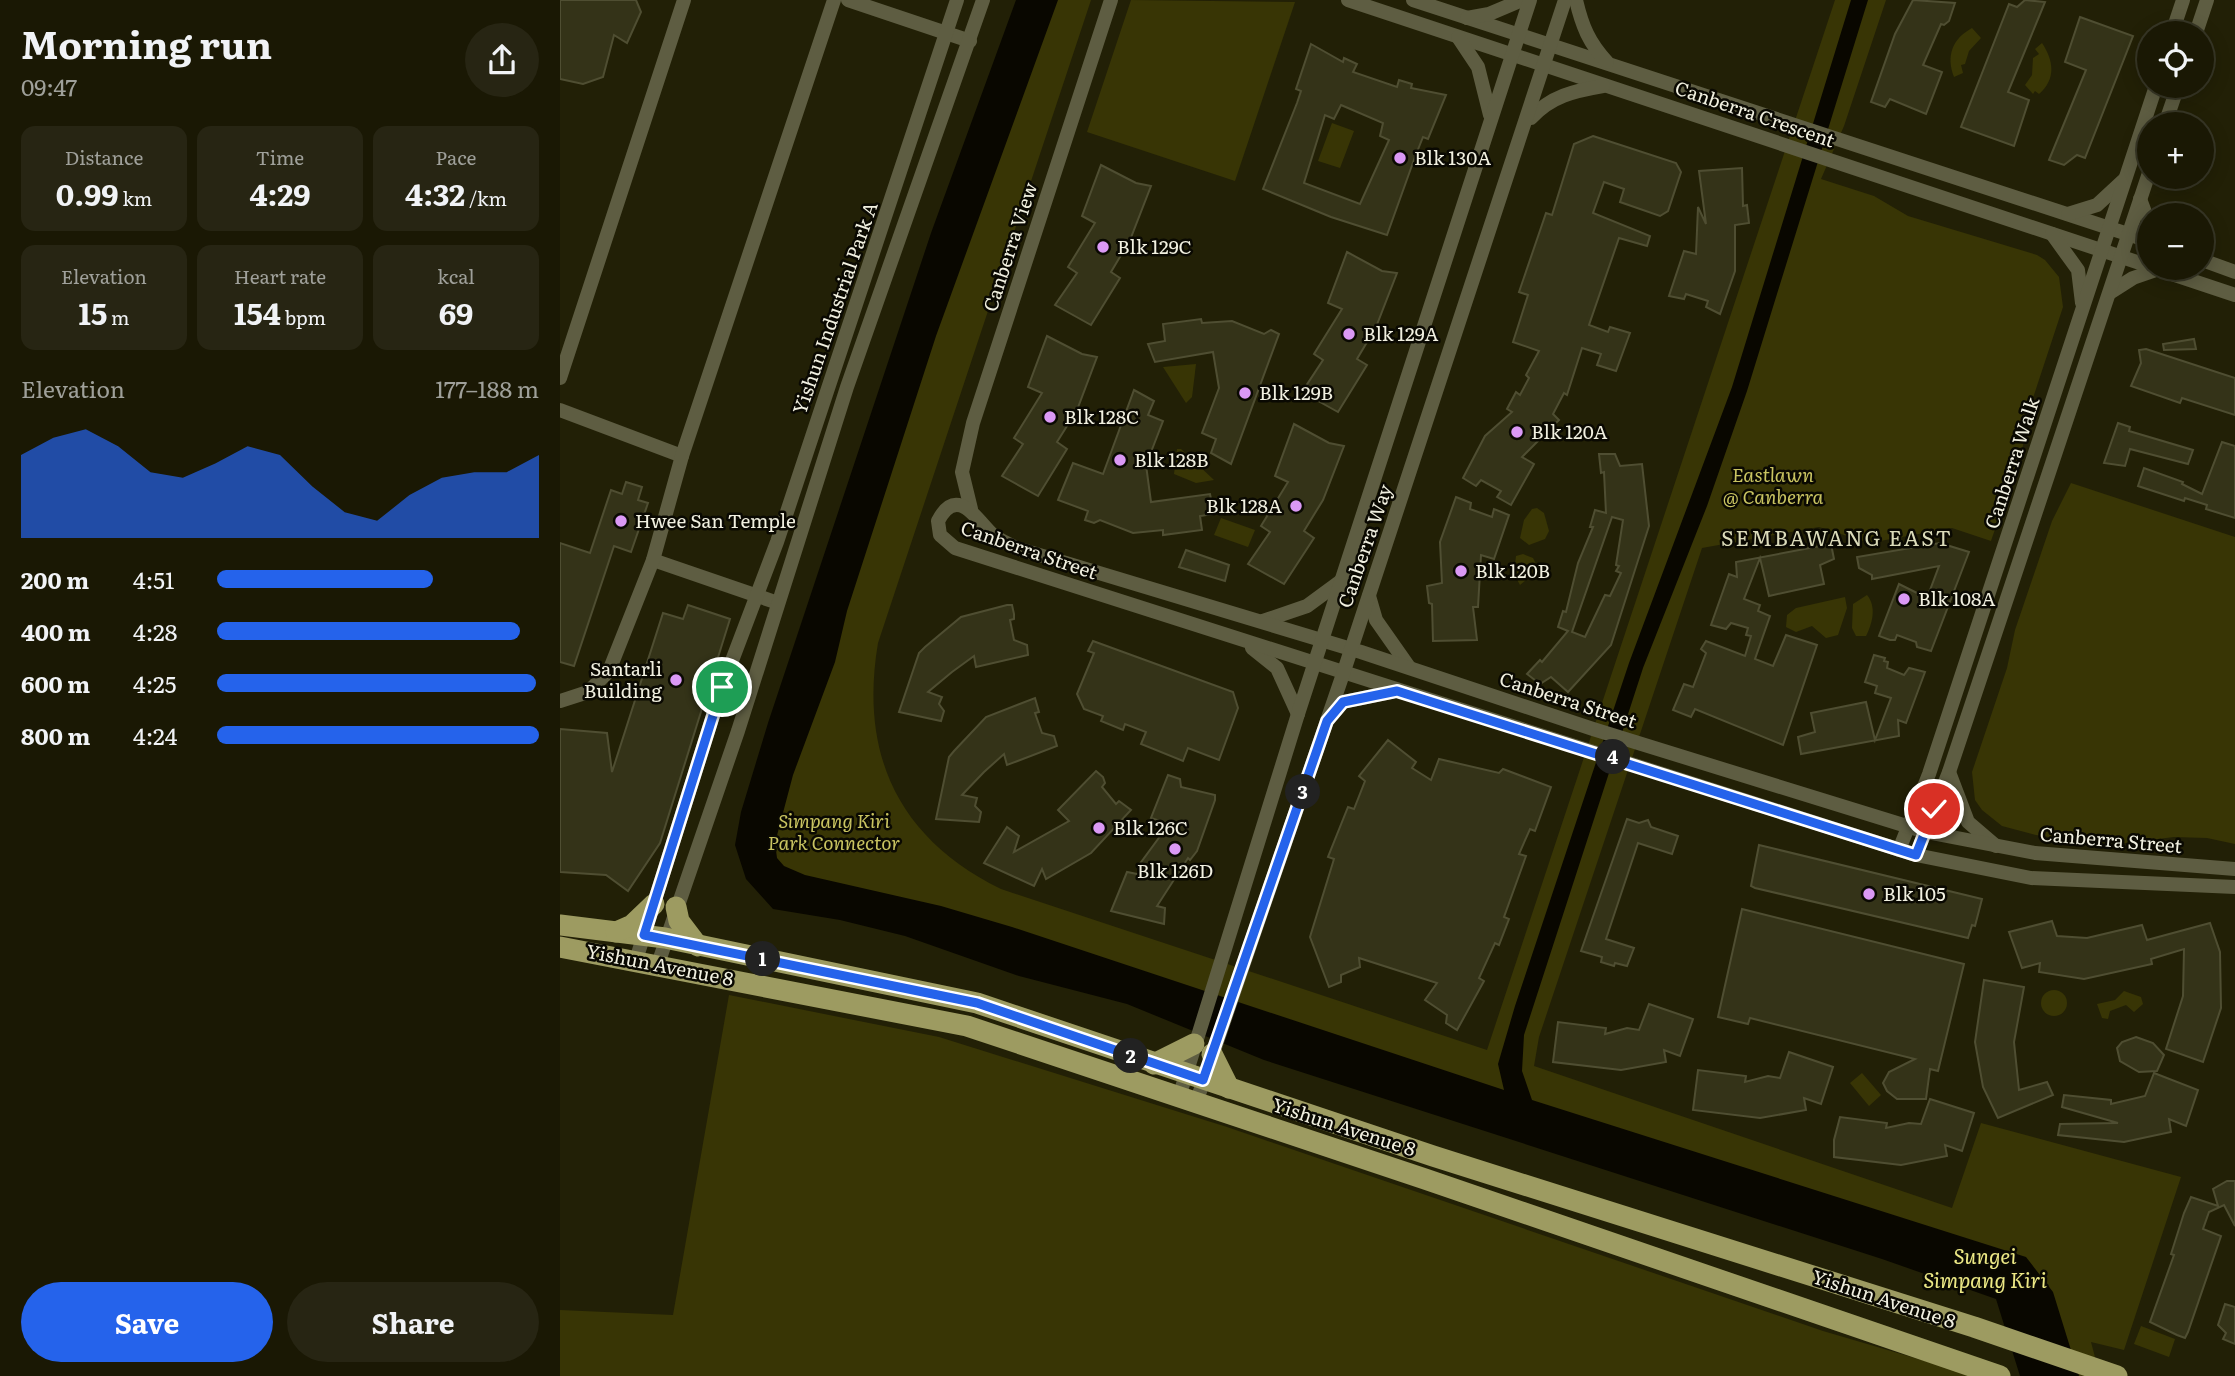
<!DOCTYPE html>
<meta charset="utf-8">
<style>
body{margin:0;font-family:Literata,serif;background:#272513;color:#f1f3f6;height:100vh;display:flex;flex-direction:column;font-size:26px;white-space:nowrap}
*{box-sizing:border-box;margin:0}
p{font-size:23px;color:#9fa09a}
.icon{flex:none;width:38px;height:38px;fill:none;stroke:currentColor;stroke-width:2;stroke-linecap:round;stroke-linejoin:round}
.map{position:relative;flex:1;overflow:hidden}
.drawer{display:flex;flex-direction:column;background:#1a1804;width:560px}
.drawer>*{flex:none}
.controls{position:absolute;left:1577px;top:21px;display:grid;gap:14px}
.controls a{display:grid;place-items:center;width:77px;height:77px;border-radius:50%;background:#1a1804;box-shadow:0 4px 18px #0003,0 0 0 2px #383726;font-size:35px}
.pin{position:absolute;display:grid;place-items:center;width:60px;height:60px;color:#fff;margin:-30px;border:4px solid #fff;border-radius:50%;box-shadow:0 2px 7px #0007}
.km{position:absolute;width:35px;height:35px;margin:-18px;border-radius:50%;background:#222;color:#fff;font-size:19px;line-height:35px;text-align:center}
.round{display:grid;place-items:center;flex:none;width:74px;height:74px;border-radius:37px;background:#272513}
.head{display:flex;align-items:center;justify-content:space-between;height:119px;padding:0 21px}
h1{font-size:38px;font-weight:700;line-height:52px}
.metrics{display:grid;grid-template-columns:repeat(3,1fr);gap:10px;height:119px;padding:7px 21px}
.metrics div{display:grid;align-content:center;border-radius:14px;background:#272513;text-align:center}
.metrics b{font-size:30px;font-weight:700}
.metrics small{font-size:19px;font-weight:400}
.metrics p{font-size:19px}
.chart{height:196px;padding:14px 21px}
.chart p{display:flex;justify-content:space-between}
.chart svg{width:100%;height:126px;margin-top:7px;fill:#2563eb;opacity:.7}
.action{display:flex;gap:14px;margin-top:auto;padding:14px 21px}
.action a{flex:1;height:80px;border-radius:42px;background:#2563eb;color:#fff;font-size:28px;font-weight:700;line-height:80px;text-align:center}
.action a+a{background:#272513;color:#f1f3f6}
ul{padding:0 21px;list-style:none;font-size:23px}
li{display:grid;grid-template-columns:112px 84px 1fr;align-items:center;height:52px}
li i{height:18px;border-radius:9px;background:#2563eb}
main{display:flex;flex:1;min-height:0}
.map>svg:first-child{display:block}
.green{fill:#383505}
.water{fill:#090700}
.building{fill:#343318;stroke:#4f4e32;stroke-width:2;fill-rule:evenodd}
.lines{fill:none;stroke-linecap:round;stroke-linejoin:round}
.street{stroke:#5e5d42;stroke-width:14}
.primary{stroke:#9d9b61;stroke-width:21}
.route-casing{stroke:#fff;stroke-width:14}
.route{stroke:#2563eb;stroke-width:9}
.poi-dot{fill:#db99f5;stroke:#0a0902;stroke-width:2.5}
.labels{text-anchor:middle;stroke-width:5;stroke-linejoin:round;paint-order:stroke}
.street-label{font-size:19px;fill:#f1f0e0;stroke:#0a0902}
.poi-label{font-size:19px;fill:#f1f0e0;stroke:#0a0902;text-anchor:start}
.park-label{font-size:19px;font-style:italic;fill:#c9c461;stroke:#0a0902}
.neighbourhood-label{font-size:21px;letter-spacing:2px;fill:#dbdbba;stroke:#0a0902}
.water-label{font-size:21px;font-style:italic;fill:#ece885;stroke:#0a0902}
</style>
<main>
<section class="drawer">
<div class="head"><div><h1>Morning run</h1><p>09:47</p></div><a class="round"><svg class="icon" aria-label="share" viewBox="0 0 24 24"><path d="M12 15V3M7 8l5-5 5 5M5 13v7h14v-7"/></svg></a></div>
<div class="metrics">
<div><p>Distance</p><b>0.99<small> km</small></b></div>
<div><p>Time</p><b>4:29</b></div>
<div><p>Pace</p><b>4:32<small> /km</small></b></div>
</div>
<div class="metrics">
<div><p>Elevation</p><b>15<small> m</small></b></div>
<div><p>Heart rate</p><b>154<small> bpm</small></b></div>
<div><p>kcal</p><b>69</b></div>
</div>
<div class="chart"><p><span>Elevation</span>177–188 m</p>
<svg viewBox="0 0 160 44" preserveAspectRatio="none"><path d="M0 44V15L10 9L20 6L30 12L40 21L50 23L60 18L70 12L80 15L90 26L100 35L110 38L120 29L130 23L140 21L150 21L160 15V44z"/></svg>
</div>
<ul>
<li><b>200 m</b>4:51<i style="width:67%"></i></li>
<li><b>400 m</b>4:28<i style="width:94%"></i></li>
<li><b>600 m</b>4:25<i style="width:99%"></i></li>
<li><b>800 m</b>4:24<i style="width:100%"></i></li>
</ul>
<div class="action"><a>Save</a><a>Share</a></div>
</section>
<div class="map">
<svg width="1675" height="1376" viewBox="0 0 1675 1376">
<rect width="100%" height="100%" fill="#222006"/>
<g class="green">
<path d="M474,0h57l-213,643c-19,112 21,196 123,246l486,161 348,-1050h51l-42,126 -23,53 53,17 34,20 129,39 8,5 14,17 4,30 -34,103 -7,41 -31,90 -39,-13 -83,15 -50,-16 -117,21 -163,489 -5,29 418,142 29,-85 200,54 -57,173 -33,-8 9,34h-47l-62,-107 -1205,-373 -33,-52z"/>
<polygon points="571,0 735,2 675,181 527,132"/>
<path d="M1412,28l9,10 -12,13 -4,13 -4,1 2,8 -9,4c-8,-21 -2,-38 18,-49z"/>
<path d="M1482,43c12,18 14,36 -3,51l-4,-3 -2,3 -8,-9 7,-10 1,-17 6,-4 -4,-5z"/>
<polygon points="772,123 794,131 780,168 758,161"/>
<polygon points="636,364 632,397 626,403 603,367"/>
<polygon points="617,449 621,449 654,480 636,483 614,474"/>
<polygon points="1511,483 1675,537 1675,844 1647,838 1614,837 1566,843 1528,843 1476,835 1442,826 1422,810 1415,800 1412,772 1447,668 1455,630 1492,521"/>
<polygon points="972,509 977,508 984,513 989,531 985,539 969,545 960,538 964,520"/>
<polygon points="661,518 695,530 688,547 654,535"/>
<polygon points="963,554 973,558 976,564 971,576 960,585 954,574 956,556"/>
<path d="M1307,595c10,12 5,29 -1,41h-10l-4,-8 1,-24z"/>
<polygon points="1285,597 1287,608 1278,635 1266,638 1252,626 1236,632 1226,627 1227,615 1236,608"/>
<circle cx="1494" cy="1003" r="13"/>
<polygon points="1564,991 1581,997 1583,1004 1574,1012 1566,1005 1550,1011 1548,1019 1542,1018 1537,1004 1555,1000"/>
<polygon points="169,995 379,1037 667,1127 1263,1331 1416,1376 0,1376 0,1310 113,1315"/>
<polygon points="1302,1073 1321,1095 1309,1106 1290,1083"/>
<polygon points="1581,1326 1615,1339 1609,1357 1574,1344"/>
</g>
<polygon class="water" points="456,0 498,0 376,336 287,611 275,662 233,775 215,843 217,858 224,866 245,875 381,906 452,927 944,1090 938,1064 955,1006 1069,663 1172,387 1291,0 1308,0 1187,391 1147,506 1083,668 964,1035 962,1071 972,1100 1466,1257 1493,1292 1519,1376 1460,1376 1436,1299 1322,1259 704,1060 567,1004 459,976 345,936 280,920 213,909 186,879 175,845 181,812 208,723 371,233"/>
<g class="building">
<polygon points="0,0 76,0 81,12 67,43 54,35 43,77 23,84 0,79"/>
<polygon points="1353,0 1395,3 1389,21 1384,25 1381,24 1363,65 1382,72 1366,114 1330,99 1325,107 1311,102 1335,34"/>
<polygon points="1465,0 1485,2 1448,92 1469,100 1454,146 1401,127 1449,4 1457,7"/>
<polygon points="1520,17 1573,36 1525,158 1517,155 1504,165 1489,160 1526,70 1505,62"/>
<path d="M751,44l32,18 1,-4 13,6 -4,8 44,15 2,-7 13,4 -1,4 35,7 -18,44 -5,-2 -8,20 -28,78 -56,-18 -68,-28 34,-86 4,-12 -5,-2zM781,105l42,18 -3,13 9,4 -29,64 -56,-21 21,-68 9,4z"/>
<polygon points="1033,136 1116,163 1121,172 1108,211 1100,216 1060,202 1064,189 1044,182 1033,213 1090,236 1087,246 1059,238 1029,325 1048,332 1050,327 1070,333 1056,371 1037,365 1041,354 1022,348 1007,395 1004,393 993,414 999,420 962,457 974,464 951,505 937,497 941,491 921,480 916,486 903,478 925,436 952,412 947,409 956,392 960,395 969,378 966,375 979,351 953,342 968,295 959,292 986,213 992,215 1014,144"/>
<polygon points="541,165 576,183 591,186 570,240 551,272 560,278 531,325 495,305 517,273 508,267 535,223 522,216"/>
<polygon points="1182,168 1183,206 1187,205 1189,223 1175,225 1175,271 1160,314 1146,307 1148,301 1126,294 1124,299 1109,296 1124,251 1136,254 1138,207 1146,224 1139,171"/>
<polygon points="787,252 822,271 837,273 816,327 797,359 807,365 778,412 742,392 763,360 754,354 782,309 768,303"/>
<polygon points="641,319 642,323 672,321 704,334 711,330 719,334 671,464 651,453 656,439 642,433 659,388 653,352 595,362 588,344 605,341 603,324"/>
<polygon points="487,336 522,354 537,357 517,410 497,442 507,449 478,496 442,476 463,444 454,438 482,393 468,387"/>
<polygon points="1634,339 1636,349 1604,350 1603,344"/>
<polygon points="1586,349 1675,378 1675,415 1622,398 1620,403 1571,386 1581,363 1579,350"/>
<polygon points="574,390 594,401 588,415 603,421 586,465 591,502 650,494 654,514 640,516 642,530 603,535 603,530 573,533 540,520 534,523 525,520 528,511 498,500 513,463 543,474"/>
<polygon points="1558,423 1570,427 1569,431 1633,450 1628,464 1570,449 1565,466 1544,463"/>
<polygon points="734,424 769,443 784,446 763,500 744,531 754,538 724,584 688,564 710,532 701,526 728,482 715,476"/>
<polygon points="1662,442 1675,446 1675,518 1646,509 1647,505 1625,498 1624,501 1578,486 1584,468 1623,482 1622,484 1642,494"/>
<path d="M1039,454h16l5,12 22,-2 7,62 -38,119 -43,47 -17,-15 -11,7 -13,-10 13,-14 2,2 26,-31 -10,-4 5,-16 3,1 12,-49 15,-36h-3l5,-17 11,3 -2,-41 -3,1zM1052,517l11,3 -7,45 3,1 -3,5 5,2 -11,23 -5,-1 -20,42 -13,-5z"/>
<polygon points="66,482 82,487 78,500 88,503 71,552 54,546 14,666 0,662 0,543 30,553 51,490 62,494"/>
<polygon points="896,497 911,503 910,509 932,517 934,509 949,515 934,559 921,555 918,607 913,607 917,640 873,641 872,604 869,603 867,586 882,583 880,542"/>
<polygon points="1380,543 1409,552 1371,651 1357,647 1356,642 1337,635 1335,640 1330,640 1319,636 1339,584 1367,598 1379,566 1312,579 1312,575 1299,568 1297,557"/>
<polygon points="1271,544 1274,559 1260,565 1264,584 1209,596 1200,558 1184,599 1200,605 1198,611 1210,616 1195,659 1213,666 1226,635 1257,645 1223,745 1135,709 1131,717 1113,710 1124,684 1133,687 1146,653 1141,649 1146,641 1185,656 1191,636 1186,635 1188,628 1171,623 1166,629 1151,625 1169,574 1177,577 1176,562"/>
<polygon points="626,550 669,565 665,581 619,567"/>
<polygon points="128,605 170,619 100,843 68,891 46,875 0,872 0,729 47,733 52,772 103,613 123,619"/>
<polygon points="447,605 452,605 454,614 454,619 450,620 454,640 467,645 468,655 416,667 414,656 392,672 368,692 382,697 379,704 384,711 381,721 339,712 359,653 365,647 401,617"/>
<polygon points="533,641 673,692 678,708 659,760 628,748 623,761 581,744 586,732 565,724 563,730 541,721 543,716 524,709 517,694 534,653 528,651"/>
<polygon points="1314,655 1325,658 1324,661 1328,662 1327,668 1344,675 1349,668 1365,672 1346,723 1338,720 1339,736 1241,754 1238,737 1255,732 1251,713 1306,702 1315,740 1331,698 1315,693 1317,686 1305,682"/>
<polygon points="475,698 479,712 475,713 482,733 494,736 497,746 447,765 444,754 424,772 402,795 417,798 415,806 421,812 419,822 376,819 389,757 394,751 426,717"/>
<polygon points="828,740 856,762 852,768 871,780 879,759 939,773 943,769 991,787 975,831 970,829 959,854 966,856 944,917 949,919 939,945 935,943 919,978 924,981 897,1030 886,1023 887,1015 865,1000 877,983 799,958 800,967 781,975 781,982 769,987 750,937 774,859 768,857 788,807 794,809 805,781 799,776"/>
<polygon points="536,771 543,777 545,783 542,787 556,804 559,801 571,810 531,853 486,879 482,869 474,886 424,863 447,827 459,836 454,852 509,821 498,810"/>
<polygon points="608,775 620,779 621,787 655,795 655,800 637,851 630,860 628,858 597,906 605,908 604,924 551,911 567,872 582,875 579,865 609,824 591,818"/>
<polygon points="1067,819 1079,823 1088,820 1091,827 1118,836 1112,854 1078,843 1046,939 1074,948 1067,966 1055,963 1054,966 1041,962 1042,957 1021,951"/>
<polygon points="1199,845 1422,899 1415,926 1412,925 1408,938 1195,888 1191,886"/>
<polygon points="1182,909 1404,964 1378,1071 1370,1069 1366,1099 1337,1099 1327,1091 1323,1083 1329,1072 1355,1059 1190,1018 1188,1024 1158,1017"/>
<polygon points="1492,921 1497,936 1527,938 1582,925 1587,940 1650,923 1660,952 1661,1008 1643,1062 1606,1049 1623,996 1624,949 1591,959 1592,964 1524,979 1479,972 1480,963 1462,968 1449,932"/>
<polygon points="1424,980 1464,987 1454,1042 1459,1090 1487,1082 1493,1095 1438,1118 1423,1087 1415,1042"/>
<polygon points="1089,1004 1133,1019 1120,1056 1104,1050 1106,1062 1061,1070 993,1062 998,1022 1046,1028 1045,1034 1067,1028 1079,1030"/>
<polygon points="1576,1037 1593,1043 1604,1055 1597,1071 1579,1072 1560,1061 1557,1048 1562,1042"/>
<polygon points="1229,1052 1273,1067 1261,1104 1244,1098 1246,1110 1200,1118 1133,1110 1138,1070 1186,1076 1185,1082 1208,1076 1220,1078"/>
<polygon points="1594,1073 1638,1090 1626,1126 1609,1119 1611,1132 1564,1142 1498,1135 1500,1124 1558,1123 1502,1107 1504,1095 1551,1100 1551,1104 1585,1096"/>
<polygon points="1370,1099 1414,1113 1402,1151 1385,1145 1387,1156 1341,1165 1274,1157 1274,1140 1280,1117 1327,1123 1326,1128 1349,1123 1361,1124"/>
<polygon points="1667,1181 1675,1181 1675,1226 1664,1205 1649,1212 1643,1229 1661,1236 1628,1332 1625,1338 1617,1335 1590,1322 1614,1255 1611,1254 1624,1213 1631,1197 1658,1206 1653,1189"/>
<polygon points="1665,1304 1675,1307 1675,1344 1663,1339 1666,1333 1658,1325"/>
</g>
<g class="lines">
<g class="street">
<polyline points="288,0 410,41"/>
<polyline points="788,0 1589,266"/>
<polyline points="853,0 1589,241"/>
<path d="M1016,0c6,26 13,43 31,62"/>
<polyline points="907,18 929,14 962,0"/>
<polyline points="1612,33 1623,0"/>
<polyline points="1636,33 1647,0"/>
<polyline points="898,37 918,67 930,115"/>
<path d="M971,118c20,-22 43,-27 72,-32"/>
<polyline points="1605,124 1618,86"/>
<polyline points="1580,199 1589,223"/>
<polyline points="1508,214 1537,205 1564,180"/>
<polyline points="1492,234 1518,270 1522,303"/>
<polyline points="1642,260 1675,272"/>
<polyline points="1594,268 1675,295"/>
<polyline points="1551,292 1573,278 1599,269"/>
<polyline points="0,378 124,0"/>
<polyline points="0,410 122,456"/>
<polyline points="411,509 402,472 413,423 551,0"/>
<polyline points="93,560 218,603"/>
<polyline points="809,596 816,620 849,667"/>
<polyline points="703,621 747,606 781,581"/>
<polyline points="692,648 717,668 738,714"/>
<polyline points="0,701 28,692 49,671 93,560 122,456 274,0"/>
<polyline points="772,715 783,702 832,692"/>
<polyline points="1389,772 1408,822 1436,846"/>
<polyline points="1339,850 1369,774 1596,86"/>
<polyline points="1356,855 1389,772 1589,173"/>
<path d="M1675,869l-200,-16 -109,-21 -333,-103 -232,-77 -345,-104c-7,-4 -17,-8 -24,-14 -15,-14 -35,-50 -54,-13l2,14 15,13 961,307 115,23 204,9"/>
<polyline points="76,960 162,687 217,542 397,0"/>
<polyline points="98,964 178,731 287,387 423,0"/>
<polyline points="619,1097 738,714 970,0"/>
<polyline points="636,1103 783,674 1005,0"/>
</g>
<g class="primary">
<polyline points="116,907 119,921 138,946"/>
<polyline points="0,925 105,938 417,1003 873,1156 1414,1327 1557,1376"/>
<polyline points="56,932 72,925 94,904"/>
<polyline points="0,947 407,1026 865,1179 1440,1376"/>
<polyline points="652,1054 669,1088"/>
<polyline points="594,1064 634,1044"/>
</g>
</g>
<g class="lines">
<g class="route-casing">
<polyline id="route" points="162,687 84,935 417,1003 643,1080 767,721 783,702 837,691 1356,855 1374,809"/>
</g>
<use href="#route" class="route"/>
</g>
<g class="poi-dot">
<circle cx="840" cy="158" r="7"/>
<circle cx="543" cy="247" r="7"/>
<circle cx="789" cy="334" r="7"/>
<circle cx="685" cy="393" r="7"/>
<circle cx="490" cy="417" r="7"/>
<circle cx="957" cy="432" r="7"/>
<circle cx="560" cy="460" r="7"/>
<circle cx="736" cy="506" r="7"/>
<circle cx="61" cy="521" r="7"/>
<circle cx="901" cy="571" r="7"/>
<circle cx="1344" cy="599" r="7"/>
<circle cx="116" cy="680" r="7"/>
<circle cx="539" cy="828" r="7"/>
<circle cx="615" cy="849" r="7"/>
<circle cx="1309" cy="894" r="7"/>
</g>
<g class="labels">
<g class="street-label">
<text transform="translate(1195 114) rotate(19)" y="7">Canberra Crescent</text>
<text transform="translate(450 247) rotate(-72)" y="7">Canberra View</text>
<text transform="translate(275 308) rotate(-71)" y="7">Yishun Industrial Park A</text>
<text transform="translate(1452 463) rotate(-72)" y="7">Canberra Walk</text>
<text transform="translate(805 546) rotate(-71)" y="7">Canberra Way</text>
<text transform="translate(469 550) rotate(19)" y="7">Canberra Street</text>
<text transform="translate(1008 700) rotate(18)" y="7">Canberra Street</text>
<text transform="translate(1551 840) rotate(5)" y="7">Canberra Street</text>
<text transform="translate(100 965) rotate(11)" y="7">Yishun Avenue 8</text>
<text transform="translate(784 1127) rotate(18)" y="7">Yishun Avenue 8</text>
<text transform="translate(1324 1299) rotate(18)" y="7">Yishun Avenue 8</text>
</g>
<g class="poi-label">
<text x="854" y="165">Blk 130A</text>
<text x="557" y="254">Blk 129C</text>
<text x="803" y="341">Blk 129A</text>
<text x="699" y="400">Blk 129B</text>
<text x="504" y="424">Blk 128C</text>
<text x="971" y="439">Blk 120A</text>
<text x="574" y="467">Blk 128B</text>
<text x="722" y="513" text-anchor="end">Blk 128A</text>
<text x="75" y="528">Hwee San Temple</text>
<text x="915" y="578">Blk 120B</text>
<text x="1358" y="606">Blk 108A</text>
<text x="102" y="676" text-anchor="end">Santarli<tspan x="102" dy="22">Building</tspan></text>
<text x="553" y="835">Blk 126C</text>
<text x="615" y="878" text-anchor="middle">Blk 126D</text>
<text x="1323" y="901">Blk 105</text>
</g>
<g class="park-label">
<text x="1213" y="482">Eastlawn<tspan x="1213" dy="22">@ Canberra</tspan></text>
<text x="274" y="828">Simpang Kiri<tspan x="274" dy="22">Park Connector</tspan></text>
</g>
<g class="neighbourhood-label">
<text x="1277" y="546">SEMBAWANG EAST</text>
</g>
<g class="water-label">
<text x="1425" y="1264">Sungei<tspan x="1425" dy="24">Simpang Kiri</tspan></text>
</g>
</g>
</svg>
<div class="controls">
<a><svg class="icon" aria-label="locate" viewBox="0 0 24 24"><circle cx="12" cy="12" r="6"/><path d="M12 2v4M12 18v4M2 12h4M18 12h4"/></svg></a>
<a>+</a>
<a>−</a>
</div>
<div class="pin" style="left:162px;top:687px;background:#1e9e55"><svg class="icon" aria-label="arrive" viewBox="0 0 24 24"><path d="M6 21V4h12l-3 4 3 4H6"/></svg></div>
<div class="pin" style="left:1374px;top:809px;background:#d93025"><svg class="icon" aria-label="check" viewBox="0 0 24 24"><path d="M5 12l5 5 9-10"/></svg></div>
<b class="km" style="left:203px;top:959px">1</b>
<b class="km" style="left:571px;top:1056px">2</b>
<b class="km" style="left:743px;top:792px">3</b>
<b class="km" style="left:1053px;top:757px">4</b>
</div>
</main>
